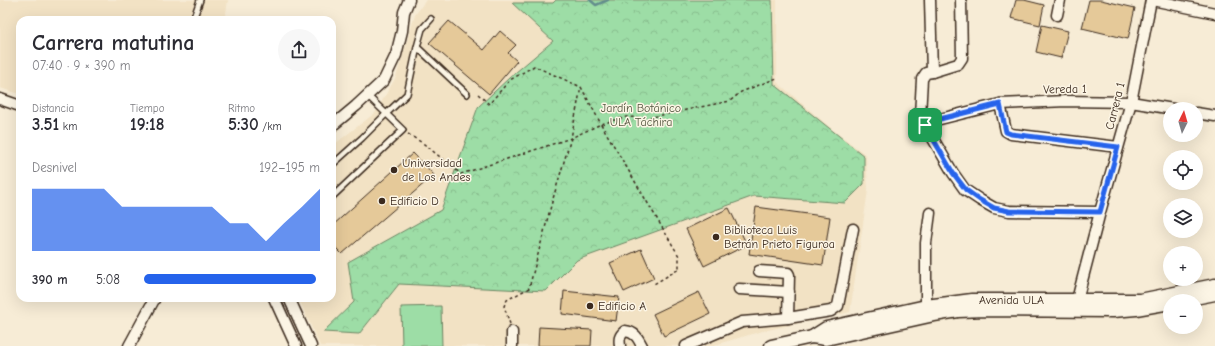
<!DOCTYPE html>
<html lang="es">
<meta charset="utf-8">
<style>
body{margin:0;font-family:"Comic Neue",sans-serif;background:#f7f7f7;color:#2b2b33;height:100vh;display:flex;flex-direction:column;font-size:15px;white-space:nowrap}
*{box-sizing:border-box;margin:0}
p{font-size:13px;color:#7c7c81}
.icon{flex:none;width:22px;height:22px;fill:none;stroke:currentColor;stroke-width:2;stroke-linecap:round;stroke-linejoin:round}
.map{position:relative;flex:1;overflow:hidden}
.details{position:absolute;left:16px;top:16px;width:320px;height:286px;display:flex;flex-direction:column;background:#fff;border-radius:12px;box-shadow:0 4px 16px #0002}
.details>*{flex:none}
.needle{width:26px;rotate:5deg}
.tools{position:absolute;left:1163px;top:102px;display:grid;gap:8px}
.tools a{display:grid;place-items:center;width:40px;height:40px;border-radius:50%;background:#fff;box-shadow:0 4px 16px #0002;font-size:20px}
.pin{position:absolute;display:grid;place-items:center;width:34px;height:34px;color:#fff;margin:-17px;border-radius:8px;box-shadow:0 2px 6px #0006}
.round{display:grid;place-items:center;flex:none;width:42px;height:42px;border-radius:21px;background:#f7f7f7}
.summary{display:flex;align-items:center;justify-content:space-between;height:68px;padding:0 16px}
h1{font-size:22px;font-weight:700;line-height:30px}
.stats{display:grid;grid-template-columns:repeat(3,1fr);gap:6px;height:68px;padding:4px 16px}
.stats div{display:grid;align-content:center}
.stats b{font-size:17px;font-weight:700}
.stats small{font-size:11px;font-weight:400}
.stats p{font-size:11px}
.chart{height:112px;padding:8px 16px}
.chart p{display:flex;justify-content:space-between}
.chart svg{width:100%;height:72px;margin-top:4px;fill:#2563eb;opacity:.7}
ul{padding:0 16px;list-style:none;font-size:13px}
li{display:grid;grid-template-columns:64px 48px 1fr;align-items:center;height:30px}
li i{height:10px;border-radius:5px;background:#2563eb}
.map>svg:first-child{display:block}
.built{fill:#f2e2c4}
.park{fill:url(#park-crowns);stroke:#6c8462}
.pitch{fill:#9ddda6;stroke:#6c8462}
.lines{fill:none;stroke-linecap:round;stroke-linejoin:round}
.stream{stroke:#638d8c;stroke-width:2.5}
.building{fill:#e5c999;stroke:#3b2a1e}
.service-casing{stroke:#3b2a1e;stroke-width:8}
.minor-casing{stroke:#3b2a1e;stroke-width:13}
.tertiary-casing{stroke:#3b2a1e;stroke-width:15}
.path{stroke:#3b2a1e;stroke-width:1.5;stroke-dasharray:3 3;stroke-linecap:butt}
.service{stroke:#fcf5e5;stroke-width:5}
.minor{stroke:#fcf5e5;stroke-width:10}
.tertiary{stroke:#fcf5e5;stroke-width:12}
.route-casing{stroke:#fff;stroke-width:8}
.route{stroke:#2563eb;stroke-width:5}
.poi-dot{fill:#3b2a1e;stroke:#fcf5e5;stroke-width:1.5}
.labels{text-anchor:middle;stroke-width:3;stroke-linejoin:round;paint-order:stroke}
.street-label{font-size:12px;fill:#3b2a1e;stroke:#fcf5e5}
.park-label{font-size:12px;fill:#545740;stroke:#fcf5e5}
.poi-label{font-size:12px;fill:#3b2a1e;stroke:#fcf5e5;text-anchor:start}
</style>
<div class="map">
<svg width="1215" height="346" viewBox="0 0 1215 346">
<defs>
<pattern id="park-crowns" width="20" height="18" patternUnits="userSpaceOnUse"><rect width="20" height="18" fill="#9ddda6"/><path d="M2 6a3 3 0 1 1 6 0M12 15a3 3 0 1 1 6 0" fill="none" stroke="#88be8e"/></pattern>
</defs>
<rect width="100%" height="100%" fill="#f7ecd6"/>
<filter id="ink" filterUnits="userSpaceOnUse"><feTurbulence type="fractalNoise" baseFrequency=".025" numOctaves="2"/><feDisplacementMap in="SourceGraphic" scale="8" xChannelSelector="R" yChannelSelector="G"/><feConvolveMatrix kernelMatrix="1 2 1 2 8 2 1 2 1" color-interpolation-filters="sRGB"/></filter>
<g filter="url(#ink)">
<g class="built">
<polygon points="0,0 228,0 225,20 20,20 20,94 0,88"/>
<polygon points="426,0 556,0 553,3 513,3 554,41 509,78 478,107 441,210 348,262 354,302 323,332 359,334 399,284 546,291 577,260 754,196 845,203 864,156 774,84 772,0 777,0 777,82 833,130 866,155 868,190 850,312 763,331 721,343 714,346 320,346 298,298 332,298 332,146 375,113 396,77 415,15"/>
</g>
<polygon class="park" points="556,0 772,0 774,84 864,156 864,184 845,203 754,196 577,260 546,291 399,284 359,334 323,332 354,302 348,262 441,210 478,107 509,78 553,41 512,3 553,3"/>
<polygon class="pitch" points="441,306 442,346 402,346 401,307"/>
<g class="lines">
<polyline class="stream" points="590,0 596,5 608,0"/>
</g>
<g class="building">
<polygon points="1016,0 1024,0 1044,5 1040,25 1011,18"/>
<polygon points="1089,0 1101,0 1135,8 1128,39 1082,28"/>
<polygon points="449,21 484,50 500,31 516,45 508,53 517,61 489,94 429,43"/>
<polygon points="1042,25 1068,31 1061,58 1036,52"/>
<polygon points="413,153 434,175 342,254 332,244 332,226"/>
<polygon points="756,207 830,217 823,265 749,254"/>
<polygon points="729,208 747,245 704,266 686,229"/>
<polygon points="641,249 654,278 624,292 610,263"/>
<polygon points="564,291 619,297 616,321 562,314"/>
<polygon points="699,292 710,314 664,336 653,314"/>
<polygon points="539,327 592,330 591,346 538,346"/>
</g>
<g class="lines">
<g class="service-casing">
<g id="service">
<polyline points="193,20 200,0"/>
<polyline points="417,47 422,29 431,19"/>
<polyline points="332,165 362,138 386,114 407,94 417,47 467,94"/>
<polyline points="332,197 403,130 368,96"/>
</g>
</g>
<g class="minor-casing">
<g id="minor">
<polyline points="1152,0 1215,13"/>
<polyline points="1057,15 1060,0"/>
<polyline points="932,72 958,64 962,58 961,0"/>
<polyline points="0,99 20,106"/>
<polyline points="1000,104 1006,131 1011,134 1118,147"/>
<polyline points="1196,113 1215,116"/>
<polyline points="925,125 920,116 922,79 926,73 932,72 930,0"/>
<polyline points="332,126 356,106 384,80 396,55 402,31 404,12 409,0"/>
<polyline points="1100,212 1009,211 994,208 980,200 965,190 953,173 925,125 932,121 1000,104 1066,101 1131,102 1173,109"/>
<polyline points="759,271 788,273 789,275 788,318"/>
<polyline points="739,289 789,292"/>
<polyline points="274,298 296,346"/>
<polyline points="289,298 311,346"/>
<polyline points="926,306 926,243 930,213"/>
<polyline points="1076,307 1077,300 1100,212 1131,102 1151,0"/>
<polyline points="129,346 155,298"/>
<polyline points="512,346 512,332"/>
<path d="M620,346c-1,-7 -1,-10 5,-15 10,1 13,7 17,15"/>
<polyline points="686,346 742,322 788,318 831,311 838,306 853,229"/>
</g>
</g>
<g class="tertiary-casing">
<g id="tertiary">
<polyline points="1179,301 1215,294"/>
<path id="s1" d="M812,337l14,-9 100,-22 46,-6h168l75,-15"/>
<polyline points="771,346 812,337 826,339 934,315 958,311 985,310 1113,311 1136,309 1170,303"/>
</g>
</g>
<g class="path">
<polyline points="478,94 489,104 510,80 534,66 581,87 601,124 679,256 679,269 654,284"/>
<polyline points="408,134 424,144 461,174 571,138 601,124 626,117 647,118 730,101 741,92 777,78"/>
<polyline points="510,324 504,306 507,300 529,288 552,202 571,138 581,87"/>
</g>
<use href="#service" class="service"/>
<use href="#minor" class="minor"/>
<use href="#tertiary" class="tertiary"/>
</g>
</g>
<g class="lines" filter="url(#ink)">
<g class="route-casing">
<polygon id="route" points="1000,104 1006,132 1011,134 1118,147 1100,212 1009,211 994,208 980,200 966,190 953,173 925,125 932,121"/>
</g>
<use href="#route" class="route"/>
</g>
<g class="poi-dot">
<circle cx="394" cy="170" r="4"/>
<circle cx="382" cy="201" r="4"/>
<circle cx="716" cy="237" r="4"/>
<circle cx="590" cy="306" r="4"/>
</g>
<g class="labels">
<g class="street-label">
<text transform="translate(1065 89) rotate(-1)" y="4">Vereda 1</text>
<text transform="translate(1115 106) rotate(-76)" y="4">Carrera 1</text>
<text dy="4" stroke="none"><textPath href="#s1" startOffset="205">Avenida ULA</textPath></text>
</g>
<g class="park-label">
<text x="641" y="112">Jardín Botánico<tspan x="641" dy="14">ULA Táchira</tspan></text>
</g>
<g class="poi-label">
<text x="402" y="167">Universidad<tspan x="402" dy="14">de Los Andes</tspan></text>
<text x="390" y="205">Edificio D</text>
<text x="724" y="234">Biblioteca Luis<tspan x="724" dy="14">Betrán Prieto Figuroa</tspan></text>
<text x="598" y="310">Edificio A</text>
</g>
</g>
</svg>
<div class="tools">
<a><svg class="needle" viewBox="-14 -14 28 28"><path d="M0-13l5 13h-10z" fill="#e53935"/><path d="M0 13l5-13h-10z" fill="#7c7c81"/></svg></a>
<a><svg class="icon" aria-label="locate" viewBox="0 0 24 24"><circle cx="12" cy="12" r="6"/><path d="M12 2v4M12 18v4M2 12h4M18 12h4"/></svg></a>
<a><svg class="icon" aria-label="layers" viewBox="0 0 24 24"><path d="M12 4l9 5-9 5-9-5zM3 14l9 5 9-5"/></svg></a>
<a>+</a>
<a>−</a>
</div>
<div class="pin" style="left:925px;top:125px;background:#1e9e55"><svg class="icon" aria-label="arrive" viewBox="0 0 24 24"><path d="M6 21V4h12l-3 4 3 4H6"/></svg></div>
<section class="details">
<div class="summary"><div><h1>Carrera matutina</h1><p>07:40 · 9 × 390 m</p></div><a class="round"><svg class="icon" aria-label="share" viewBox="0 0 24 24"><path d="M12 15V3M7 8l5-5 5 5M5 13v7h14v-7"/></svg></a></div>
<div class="stats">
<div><p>Distancia</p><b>3.51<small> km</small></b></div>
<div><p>Tiempo</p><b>19:18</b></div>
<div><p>Ritmo</p><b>5:30<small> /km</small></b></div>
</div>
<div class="chart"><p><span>Desnivel</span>192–195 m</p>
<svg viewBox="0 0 160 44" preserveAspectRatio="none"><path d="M0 44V6L10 6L20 6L30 6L40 6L50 17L60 17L70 17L80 17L90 17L100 17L110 27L120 27L130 38L140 27L150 17L160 6V44z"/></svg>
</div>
<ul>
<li><b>390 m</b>5:08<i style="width:98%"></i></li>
</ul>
</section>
</div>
